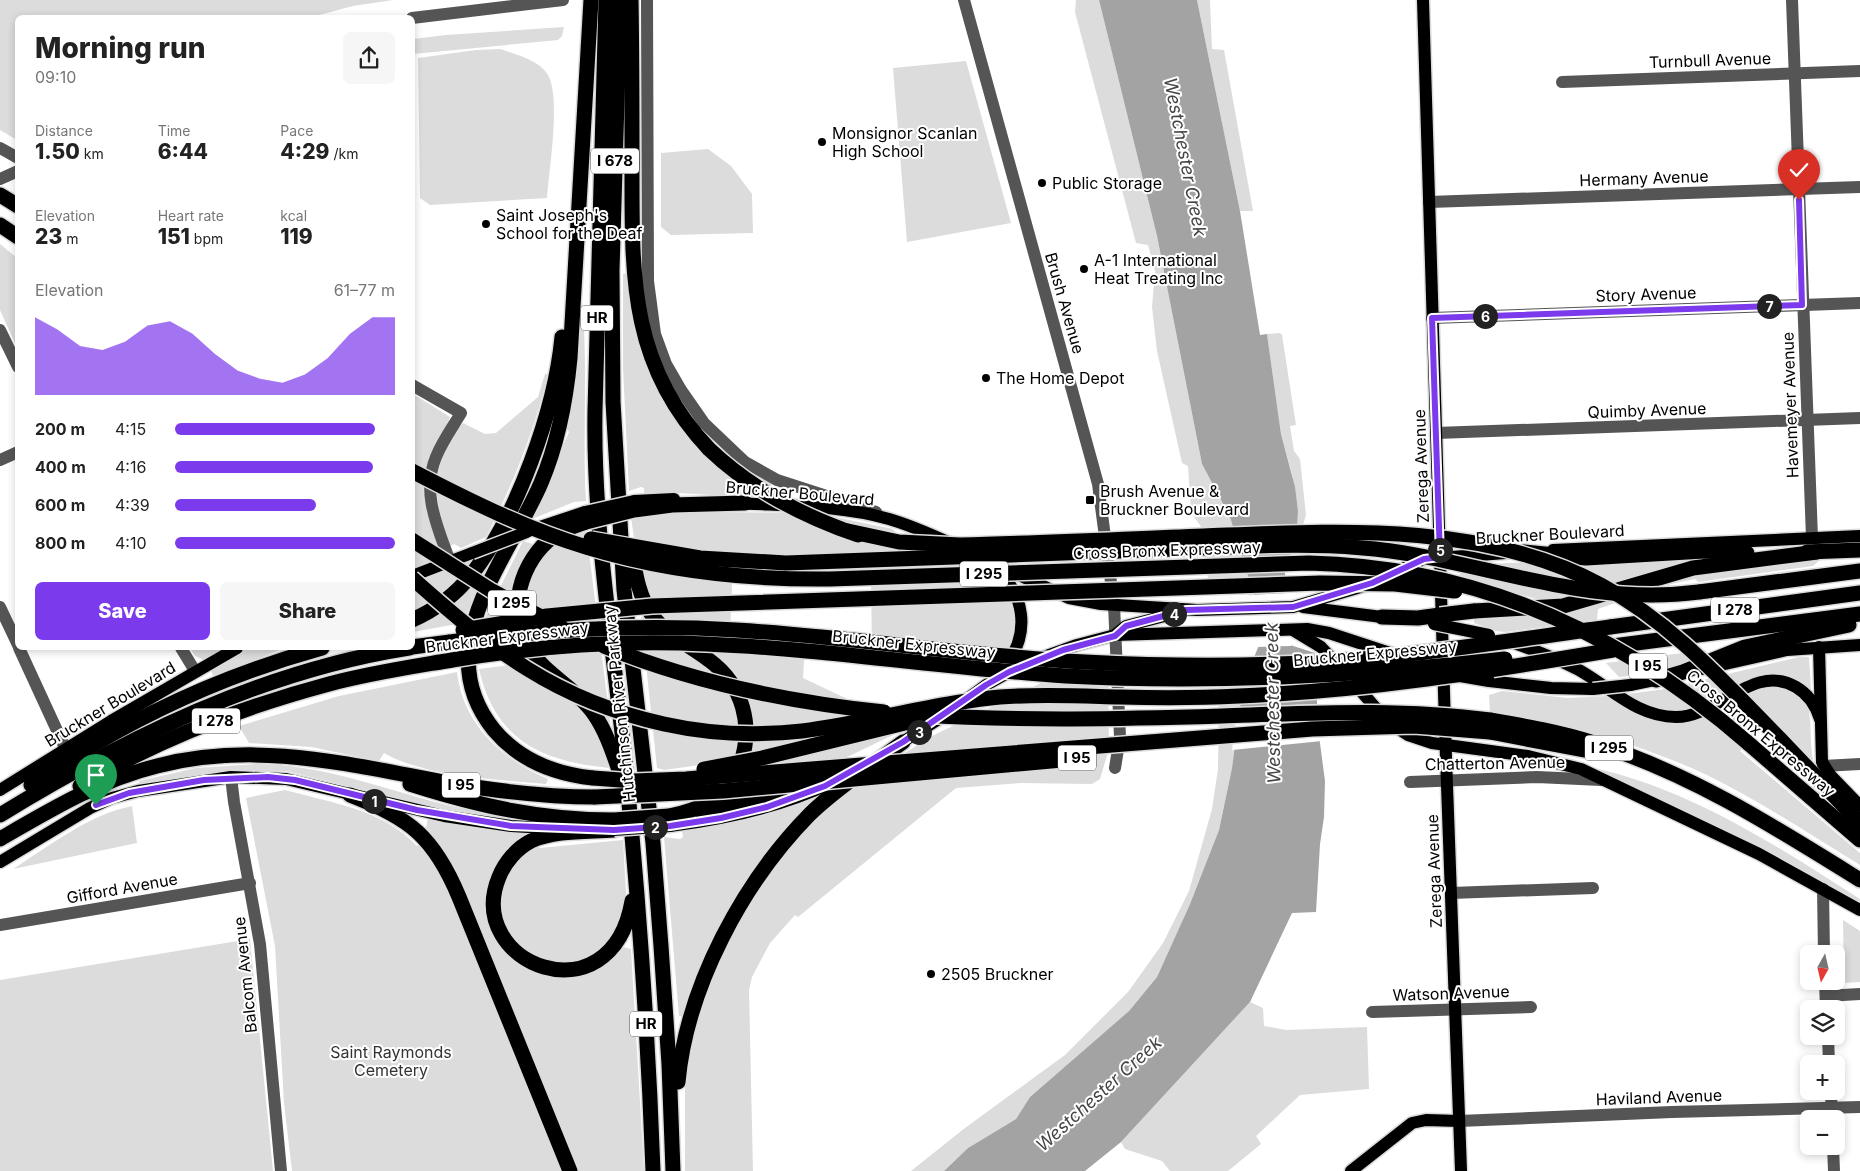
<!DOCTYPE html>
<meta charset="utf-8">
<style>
body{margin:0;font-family:Inter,sans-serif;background:#f6f6f6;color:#222;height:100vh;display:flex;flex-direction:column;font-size:19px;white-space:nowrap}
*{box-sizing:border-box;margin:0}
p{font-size:16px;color:#767676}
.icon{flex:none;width:28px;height:28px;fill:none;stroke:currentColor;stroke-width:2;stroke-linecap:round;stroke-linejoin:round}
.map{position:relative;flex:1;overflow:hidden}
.side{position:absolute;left:15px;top:15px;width:400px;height:635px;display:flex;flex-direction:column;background:#fff;border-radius:8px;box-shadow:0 2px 8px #0003}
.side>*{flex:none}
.needle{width:32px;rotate:188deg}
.controls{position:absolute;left:1800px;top:945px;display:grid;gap:10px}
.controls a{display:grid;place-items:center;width:45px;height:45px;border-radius:8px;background:#fff;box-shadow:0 2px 8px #0003;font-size:25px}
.pin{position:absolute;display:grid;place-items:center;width:42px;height:42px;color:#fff;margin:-51px -21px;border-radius:50% 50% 50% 0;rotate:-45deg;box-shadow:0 0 5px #0007}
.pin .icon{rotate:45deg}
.km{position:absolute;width:25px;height:25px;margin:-12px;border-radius:50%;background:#222;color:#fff;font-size:14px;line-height:25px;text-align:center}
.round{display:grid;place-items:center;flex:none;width:52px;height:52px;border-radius:8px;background:#f6f6f6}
.summary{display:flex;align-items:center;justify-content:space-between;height:85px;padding:0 20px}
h1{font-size:28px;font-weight:800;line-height:38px}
.metrics{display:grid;grid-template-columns:repeat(3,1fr);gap:8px;height:85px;padding:5px 20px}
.metrics div{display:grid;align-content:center}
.metrics b{font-size:21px;font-weight:800}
.metrics small{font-size:14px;font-weight:400}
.metrics p{font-size:14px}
.chart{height:140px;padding:10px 20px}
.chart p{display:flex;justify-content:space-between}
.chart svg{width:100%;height:90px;margin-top:5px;fill:#7c3aed;opacity:.7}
.primary-button{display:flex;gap:10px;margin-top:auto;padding:10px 20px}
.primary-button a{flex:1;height:58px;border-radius:8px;background:#7c3aed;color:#fff;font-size:20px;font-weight:800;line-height:58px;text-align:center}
.primary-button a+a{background:#f6f6f6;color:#222}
ul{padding:0 20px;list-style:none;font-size:16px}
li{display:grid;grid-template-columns:80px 60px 1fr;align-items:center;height:38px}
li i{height:12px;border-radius:6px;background:#7c3aed}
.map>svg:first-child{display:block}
.green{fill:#dcdcdc}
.water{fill:#a3a3a3}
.pier{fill:#fff}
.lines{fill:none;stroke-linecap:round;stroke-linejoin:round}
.major-casing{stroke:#dbdbdb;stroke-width:15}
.highway-casing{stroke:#dbdbdb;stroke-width:18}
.minor{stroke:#555;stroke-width:12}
.major{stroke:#000;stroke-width:12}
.highway{stroke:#000;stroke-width:15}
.major-bridge-casing{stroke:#dbdbdb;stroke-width:15;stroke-linecap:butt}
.highway-bridge-casing{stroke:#dbdbdb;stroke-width:18;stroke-linecap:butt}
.major-bridge{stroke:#000;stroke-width:12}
.highway-bridge{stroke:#000;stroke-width:15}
.route-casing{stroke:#fff;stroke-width:10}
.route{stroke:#7c3aed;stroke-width:6}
.poi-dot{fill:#000;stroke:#fff;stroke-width:2}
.labels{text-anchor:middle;stroke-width:4;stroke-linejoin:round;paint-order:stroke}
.shield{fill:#fff;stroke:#4c4c4c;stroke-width:1}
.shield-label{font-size:15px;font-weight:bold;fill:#000}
.street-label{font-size:16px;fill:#000;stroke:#fff}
.poi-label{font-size:16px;fill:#000;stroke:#fff;text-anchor:start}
.park-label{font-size:16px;fill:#333;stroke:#fff}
.water-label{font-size:18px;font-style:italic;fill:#444;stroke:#fff}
</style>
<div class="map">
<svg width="1860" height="1171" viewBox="0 0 1860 1171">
<rect width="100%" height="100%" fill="#fff"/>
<g class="green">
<polygon points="0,0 393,0 353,6 308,18 18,18 17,140 0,130"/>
<polygon points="1076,0 1099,0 1157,236 1202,464 1230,517 1254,597 1208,579 1202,528 1191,513 1188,466 1182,463 1157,351 1152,307 1155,271 1148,245 1136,243 1075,12"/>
<polygon points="1197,0 1210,0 1212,49 1224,50 1253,211 1240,211"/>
<polygon points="564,27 562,36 558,40 413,54 413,39 446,35"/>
<path d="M501,49c15,6 38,11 47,26 13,23 1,95 -1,123l-117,7 -10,-7 -2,-140 58,-8z"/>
<polygon points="966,61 1011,223 907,242 893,68"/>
<polygon points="708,149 731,166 752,194 753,233 671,235 661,227 661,153"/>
<polygon points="0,244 17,258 17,348 0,310"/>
<path d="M627,273c11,74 25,125 77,181l11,-10 33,27 24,13 -11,14 -83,-5 -34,1v-6l-3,-1 -12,4 -6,-123v-94z"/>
<path d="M581,291c8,70 1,140 5,210l-12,1 -42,17 37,-87 -4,-6z"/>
<polygon points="1280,333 1282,335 1296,425 1290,426 1294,451 1300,459 1306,515 1294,555 1285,571 1297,531 1298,511 1292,474 1281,434 1267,334"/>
<path d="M545,374h3c-14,58 -35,110 -62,163l-25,11 -7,-4 -4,2c-13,-38 -22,-67 0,-104 4,-6 7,-14 13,-19l22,11 11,-1 42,-36z"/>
<polygon points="413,394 450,417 424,482 427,511 440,553 434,561 413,570"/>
<path d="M683,512l132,1 78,16 4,5 55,15 54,40 9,18 1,28 -12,25 -132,-5 -1,-76 -139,4 -2,52 75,7 -2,36 99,47 39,-13 -98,47 -89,5 -5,-6c12,-35 1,-77 -29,-100 -21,-16 -48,-25 -64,-48 -18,-27 -20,-61 -25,-92z"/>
<polygon points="586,528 612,737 534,647 524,598 532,573 547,551 567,536"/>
<polygon points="523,541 536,545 512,612 509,616 484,620"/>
<path d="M494,551l3,1 -35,71 -49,9v-4c38,-17 56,-45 81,-77z"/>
<polygon points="1822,558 1813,566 1698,582 1695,579 1656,587 1655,583 1689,574"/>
<polygon points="1698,559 1632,580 1548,602 1460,578 1460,567 1506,563"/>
<path d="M472,560c-16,25 -35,38 -59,52v-29z"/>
<polygon points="1613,598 1615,603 1598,609 1597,620 1505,632 1496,631 1474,623 1474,617"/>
<path d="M641,617h4c36,28 92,60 95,111 0,9 -2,18 -3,27l-8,6 -65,9 -7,-2z"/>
<polygon points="190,648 227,648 204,660 195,656"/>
<polygon points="249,648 284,648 214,678 210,668"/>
<path d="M1705,650l4,6c-30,12 -59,18 -90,21l-13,-14z"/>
<path d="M1799,657h10l2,34c-7,-5 -15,-11 -23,-14 -57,-18 -79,68 -161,17l38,-5z"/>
<path d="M525,663l13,5 57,55 14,45c-68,-7 -114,-28 -130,-99z"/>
<path d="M457,672c6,52 44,87 91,107l-2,5c-45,-4 -124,-8 -162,-31l-5,8 -68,-14 -62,-4 -10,-17 100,-30z"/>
<polygon points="1108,675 1109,749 1100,779 1092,784 1020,783 956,788 798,917 795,915 770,943 752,977 749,990 753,1171 685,1171 685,1085 700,1005 719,961 748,904 768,872 830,802 928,738 1043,682"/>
<polygon points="1243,685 1232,768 1219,830 1190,904 1157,977 1129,1011 1030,1097 1016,1119 968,1148 944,1171 911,1171 965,1128 1065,1055 1128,992 1163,943 1189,891 1212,809 1218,769 1219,686"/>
<path d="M1762,687c66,0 41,38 53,80l-46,-45 -29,29 120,102v12c-50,-31 -99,-63 -151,-89 -69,-33 -144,-52 -219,-64l-1,-17 13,-4 65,7 40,-2 37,21 32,6 29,-6z"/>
<path d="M256,764c66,0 127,25 191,41 21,6 48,5 67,14l-67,-9 -161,-39h-55l-91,13 -1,-3 57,-13z"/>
<path d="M1594,768c98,22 183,78 266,131v4l-98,-54z"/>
<path d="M285,790c46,13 98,19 132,56l4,-4 21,31 123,298h-273l-8,-68 -9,-157 -29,-148z"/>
<polygon points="819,796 803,809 768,853 685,1017 679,1016 664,837 680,839 683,837 682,831 762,816"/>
<path d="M132,806l5,37 -124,26c38,-24 75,-54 119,-63z"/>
<polygon points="428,818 534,833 490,892 518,960 600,965 624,947 631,949 644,1171 574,1171 426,828"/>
<polygon points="623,840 626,892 625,916 599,954 562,965 529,954 508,932 499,905 509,868 535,844 540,848"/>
<polygon points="1843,920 1860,931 1860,982 1844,983"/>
<polygon points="250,939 273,1171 0,1171 0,980"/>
<polygon points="1250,1002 1263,1008 1264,1026 1286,1030 1367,1027 1369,1089 1300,1095 1256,1136 1261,1144 1228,1171 1170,1171 1162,1161 1125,1149 1121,1142"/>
</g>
<polygon class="water" points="1099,0 1197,0 1240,211 1260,335 1267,334 1281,434 1295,487 1298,511 1297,531 1285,571 1287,644 1315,653 1318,728 1325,781 1324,817 1320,844 1316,912 1292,913 1250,1002 1121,1142 1085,1171 944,1171 968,1148 1016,1119 1030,1097 1129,1011 1157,977 1190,904 1219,830 1232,768 1243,685 1259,645 1257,606 1230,517 1202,464 1157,236"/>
<g class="pier">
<polygon points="1288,593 1291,646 1256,647 1254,606 1251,595"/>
<polygon points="1319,704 1322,741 1232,750 1237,707"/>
</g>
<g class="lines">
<g class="major-casing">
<g id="major">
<polyline points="1423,0 1446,758 1461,1171"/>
<polyline points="634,501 674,499"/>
<path d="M736,503c51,3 104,2 153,16 21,6 41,15 61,24"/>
<polyline points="531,530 585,512"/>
<polyline points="1553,550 1860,536"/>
<polyline points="980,557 1069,598 1101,604 1197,610 1293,607 1364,586"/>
<path d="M995,568c30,26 35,64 12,96"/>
<polyline points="1394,573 1424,559 1506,553"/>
<polyline points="412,576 472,553"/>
<polyline points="1303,607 1390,618"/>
<polyline points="1293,630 1321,647 1338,665"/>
<polyline points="1115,635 1126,626 1176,613"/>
<path d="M1508,641c24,8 48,17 71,29 32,18 58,47 97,47 42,0 78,-55 120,-30 12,7 20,19 24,32"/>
<polyline points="1819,647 1822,762 1831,776 1860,806"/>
<polyline points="1041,658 1077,645 1115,635 1307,629 1329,633 1396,655"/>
<polyline points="1703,669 1787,650 1860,645"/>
<polyline points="1489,681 1551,688 1593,689"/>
<polyline points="1353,682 1388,722 1408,735 1432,743 1528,756 1581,769 1759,854 1860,910"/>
<polyline points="1630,685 1664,678"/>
<polyline points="963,702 986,685 1013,670"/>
<polyline points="896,746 947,714"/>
<polyline points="0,790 111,721 237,648"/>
<path d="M670,826c55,-7 111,-19 161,-43"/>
<polyline points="0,862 90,808 112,798 138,791 231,777 286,779 444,816 511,826 561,829"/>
<polyline points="1351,1171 1412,1123 1426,1120 1459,1121"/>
</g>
</g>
<g class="highway-casing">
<g id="highway">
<path d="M591,0l-21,358c-4,43 -12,85 -29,125 -33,77 -114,165 -47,247 26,31 60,44 99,48"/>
<path d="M606,0l-11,411c-2,113 17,227 29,340 14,139 24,280 29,420"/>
<polyline points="620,0 612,270 613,402 624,590 653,843 661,946 669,1064 673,1171"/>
<path d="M631,0c1,55 1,111 1,166 0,109 -3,199 77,283"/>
<polyline points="0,195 18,206"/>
<polyline points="0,225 18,237"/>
<polyline points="634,510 672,505 745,503"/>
<path d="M586,522c-11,4 -22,7 -32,14 -33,23 -49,78 -25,113 17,26 47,39 65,65 12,17 19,39 26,59"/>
<path d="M631,547c4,23 7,49 21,68 15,21 38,30 57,45 34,25 45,66 31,105 -12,32 -40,45 -71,51"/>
<polyline points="1524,552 1586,558 1704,551 1747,553"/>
<polyline points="1807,552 1860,550"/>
<polyline points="1699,592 1860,571"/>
<polyline points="1474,611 1563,606 1693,568 1817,552"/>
<polyline points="1382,617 1418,618 1440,615"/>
<path d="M412,620c23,-10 45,-27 60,-46 45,-58 83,-164 90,-237"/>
<polyline points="1610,627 1860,593"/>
<polyline points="1613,646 1860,614"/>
<polyline points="412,647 450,642"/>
<polyline points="1656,680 1683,672 1745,647 1849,625"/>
<path d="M1490,720c35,6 70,12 104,23 96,30 181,84 266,137"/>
<polyline points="1490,732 1584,750"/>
<polyline points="1779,738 1860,823"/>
<polyline points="1748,743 1860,840"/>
<path d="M410,784c69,22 131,36 204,36"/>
<path d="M31,785c89,-62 186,-108 291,-137"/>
<path d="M80,786c76,-46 163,-79 249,-102 41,-11 82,-17 123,-24"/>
<path d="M350,795c60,23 84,42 109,102l111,274"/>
<polyline points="702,812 733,805 783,788"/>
<path d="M0,815c126,-77 262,-144 409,-167"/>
<path d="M614,830c-26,2 -59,0 -83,11 -14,7 -26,21 -32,36 -36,87 112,145 133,24"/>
<path d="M0,839c50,-29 100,-59 157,-73 100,-26 193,-1 292,17 48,8 97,14 146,14"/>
<path d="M678,1082c9,-96 65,-200 132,-268 28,-27 62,-49 93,-72"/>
</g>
</g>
<g class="minor">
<polyline points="647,0 648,281 655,334 666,364 681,390 704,423 745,462 777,480 876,512"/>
<polyline points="964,0 1098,484 1114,605 1120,737 1115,768"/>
<polyline points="1792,0 1812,538"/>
<polyline points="412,18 563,0"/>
<polyline points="1562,82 1860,71"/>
<polyline points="0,148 18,158"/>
<polyline points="0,179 18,171"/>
<polyline points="1429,202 1860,187"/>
<polyline points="1432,318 1860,303"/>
<polyline points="0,330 18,367"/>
<path d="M412,385l49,28c-9,15 -19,29 -25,44 -15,36 2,71 14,105"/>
<polyline points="1436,433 1860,418"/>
<polyline points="0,460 18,452"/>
<polyline points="0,607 18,645"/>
<polyline points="19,648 66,750"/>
<polyline points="181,648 195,671"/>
<polyline points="1823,766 1860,764"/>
<polyline points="231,777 234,802 260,944 281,1171"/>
<polyline points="1410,782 1537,777 1601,780"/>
<polyline points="1823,889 1824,954"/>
<polyline points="1451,893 1593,888"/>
<polyline points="0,925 250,883"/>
<polyline points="1825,981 1826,1009"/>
<polyline points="1826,996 1860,994"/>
<polyline points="1372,1012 1531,1007"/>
<polyline points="1828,1036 1829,1064"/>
<polyline points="1831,1091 1832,1119"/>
<polyline points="1459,1121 1672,1112 1860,1107"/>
<polyline points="1833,1146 1834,1171"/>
</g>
<use href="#major" class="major"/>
<use href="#highway" class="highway"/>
<g class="major-bridge-casing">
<g id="major-bridge">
<polyline points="585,512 634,501"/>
<polyline points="472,553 527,532"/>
<polyline points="1434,624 1489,635"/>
<polyline points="1460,676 1489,681"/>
<polyline points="1593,689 1630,685"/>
<polyline points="614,830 670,826"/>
</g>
</g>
<g class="highway-bridge-casing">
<g id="highway-bridge">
<path d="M709,449c43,41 93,67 149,86"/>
<path d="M412,471c56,29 114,58 174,76 79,24 162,33 244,32l479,-16c168,4 313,70 439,180"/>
<polyline points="586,522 634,510"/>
<path d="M848,531l51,11 61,3c81,-2 163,-6 244,-9 131,-5 277,-15 397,49 71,38 122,96 178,153"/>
<path d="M591,539l109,19 86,5 471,-17c53,-2 106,-1 159,9 97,18 183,50 283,37"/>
<polyline points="412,540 492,591 562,628"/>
<path d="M412,578c81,72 143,122 252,146 45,10 92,12 138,7 66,-8 131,-28 198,-34 40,-3 80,-1 120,0 39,1 79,1 119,-1 126,-5 250,-25 374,-46"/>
<polyline points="1440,615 1474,611"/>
<polyline points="463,630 547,616 652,606 1320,583 1395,584 1455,591"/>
<path d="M450,642c96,-13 189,-18 286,-12 117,7 232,26 349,32 99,5 200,5 298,-5 76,-8 151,-20 227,-30"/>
<path d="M604,646c90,37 184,56 280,66"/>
<path d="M452,660c84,-14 169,-20 254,-16 120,5 240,24 360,32 147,8 293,0 439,-17"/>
<path d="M920,715c101,6 201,4 302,1 90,-3 179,-8 268,4"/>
<polyline points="704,769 762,758 913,721"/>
<polyline points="593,778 634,781 686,779 1312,729 1414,726 1490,732"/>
<polyline points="595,797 723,791 1084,758"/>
<polyline points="614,820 669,816"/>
</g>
</g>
<use href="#major-bridge" class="major-bridge"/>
<use href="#highway-bridge" class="highway-bridge"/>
</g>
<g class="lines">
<g class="route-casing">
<polyline id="route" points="96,805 129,793 204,780 268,777 295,780 417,810 511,826 614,830 670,826 721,818 767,807 825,786 903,742 986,685 1009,672 1063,650 1115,636 1126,626 1186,610 1293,607 1372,583 1424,559 1440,557 1432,318 1802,305 1799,200"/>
</g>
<use href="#route" class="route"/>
</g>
<g class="poi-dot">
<circle cx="822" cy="142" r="5"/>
<circle cx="1042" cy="183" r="5"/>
<circle cx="486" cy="224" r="5"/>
<circle cx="1084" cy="269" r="5"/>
<circle cx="986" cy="378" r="5"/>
<rect x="1085" y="495" width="10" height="10" rx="2.5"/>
<circle cx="931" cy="974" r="5"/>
</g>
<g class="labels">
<g class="shield">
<rect x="591" y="148.5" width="48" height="25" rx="4"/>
<rect x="581" y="305.5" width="32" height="25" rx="4"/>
<rect x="960" y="561.5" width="48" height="25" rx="4"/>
<rect x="488" y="590.5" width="48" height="25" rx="4"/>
<rect x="1711" y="597.5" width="48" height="25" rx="4"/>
<rect x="1629" y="653.5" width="38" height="25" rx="4"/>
<rect x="192" y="708.5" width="48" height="25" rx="4"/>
<rect x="1585" y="735.5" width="48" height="25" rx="4"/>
<rect x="1058" y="745.5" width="38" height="25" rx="4"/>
<rect x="442" y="772.5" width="38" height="25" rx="4"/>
<rect x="630" y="1011.5" width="32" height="25" rx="4"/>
</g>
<g class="shield-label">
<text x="615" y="166">I 678</text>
<text x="597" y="323">HR</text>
<text x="984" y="579">I 295</text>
<text x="512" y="608">I 295</text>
<text x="1735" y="615">I 278</text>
<text x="1648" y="671">I 95</text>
<text x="216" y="726">I 278</text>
<text x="1609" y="753">I 295</text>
<text x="1077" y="763">I 95</text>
<text x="461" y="790">I 95</text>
<text x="646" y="1029">HR</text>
</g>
<g class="street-label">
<text transform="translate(1710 60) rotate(-2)" y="6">Turnbull Avenue</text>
<text transform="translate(1644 178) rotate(-2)" y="6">Hermany Avenue</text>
<text transform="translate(1646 294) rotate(-2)" y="6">Story Avenue</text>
<text transform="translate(1065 303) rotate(74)" y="6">Brush Avenue</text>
<text transform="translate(1790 405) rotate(-92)" y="6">Havemeyer Avenue</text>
<text transform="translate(1647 410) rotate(-2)" y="6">Quimby Avenue</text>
<text transform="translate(1421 466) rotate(-92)" y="6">Zerega Avenue</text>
<text transform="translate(800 493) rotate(5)" y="6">Bruckner Boulevard</text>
<text transform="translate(1550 534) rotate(-3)" y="6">Bruckner Boulevard</text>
<text transform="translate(1167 550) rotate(-2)" y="6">Cross Bronx Expressway</text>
<text transform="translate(507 637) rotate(-7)" y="6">Bruckner Expressway</text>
<text transform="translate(914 644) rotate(6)" y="6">Bruckner Expressway</text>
<text transform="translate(1375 653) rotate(-5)" y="6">Bruckner Expressway</text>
<text transform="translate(110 704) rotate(-31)" y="6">Bruckner Boulevard</text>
<text transform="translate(619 704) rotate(-96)" y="6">Hutchinson River Parkway</text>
<text transform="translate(1761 733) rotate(40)" y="6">Cross Bronx Expressway</text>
<text transform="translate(1495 763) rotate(-1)" y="6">Chatterton Avenue</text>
<text transform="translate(1434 871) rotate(-92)" y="6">Zerega Avenue</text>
<text transform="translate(122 888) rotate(-10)" y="6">Gifford Avenue</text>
<text transform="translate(245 975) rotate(-96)" y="6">Balcom Avenue</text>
<text transform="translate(1451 993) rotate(-2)" y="6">Watson Avenue</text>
<text transform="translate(1659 1097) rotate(-2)" y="6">Haviland Avenue</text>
</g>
<g class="poi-label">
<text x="832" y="139">Monsignor Scanlan<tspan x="832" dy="18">High School</tspan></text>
<text x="1052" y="189">Public Storage</text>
<text x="496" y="221">Saint Joseph's<tspan x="496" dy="18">School for the Deaf</tspan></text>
<text x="1094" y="266">A-1 International<tspan x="1094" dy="18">Heat Treating Inc</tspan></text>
<text x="996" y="384">The Home Depot</text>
<text x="1100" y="497">Brush Avenue &amp;<tspan x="1100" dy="18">Bruckner Boulevard</tspan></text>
<text x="941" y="980">2505 Bruckner</text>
</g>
<g class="park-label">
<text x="391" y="1058">Saint Raymonds<tspan x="391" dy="18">Cemetery</tspan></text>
</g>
<g class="water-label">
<text transform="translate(1185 157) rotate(79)" y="6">Westchester Creek</text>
<text transform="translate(1273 703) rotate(-91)" y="6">Westchester Creek</text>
<text transform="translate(1099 1094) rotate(-42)" y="6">Westchester Creek</text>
</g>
</g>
</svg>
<div class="controls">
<a><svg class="needle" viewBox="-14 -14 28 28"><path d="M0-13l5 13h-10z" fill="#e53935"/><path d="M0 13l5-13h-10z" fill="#767676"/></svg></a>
<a><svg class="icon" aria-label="layers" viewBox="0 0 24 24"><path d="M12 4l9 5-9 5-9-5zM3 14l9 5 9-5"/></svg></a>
<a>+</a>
<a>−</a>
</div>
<div class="pin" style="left:96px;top:805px;background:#1e9e55"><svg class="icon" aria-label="arrive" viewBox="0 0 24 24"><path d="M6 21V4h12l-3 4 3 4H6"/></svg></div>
<div class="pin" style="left:1799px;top:200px;background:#d93025"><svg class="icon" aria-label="check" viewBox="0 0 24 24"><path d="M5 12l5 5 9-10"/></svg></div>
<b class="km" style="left:374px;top:801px">1</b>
<b class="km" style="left:655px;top:827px">2</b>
<b class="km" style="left:919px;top:732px">3</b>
<b class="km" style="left:1174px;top:614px">4</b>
<b class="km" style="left:1440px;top:550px">5</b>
<b class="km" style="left:1485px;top:316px">6</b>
<b class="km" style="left:1769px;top:306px">7</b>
<section class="side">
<div class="summary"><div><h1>Morning run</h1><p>09:10</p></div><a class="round"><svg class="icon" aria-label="share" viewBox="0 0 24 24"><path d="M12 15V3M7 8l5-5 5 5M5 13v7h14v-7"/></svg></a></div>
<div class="metrics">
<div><p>Distance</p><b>1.50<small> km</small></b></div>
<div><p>Time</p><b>6:44</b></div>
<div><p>Pace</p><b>4:29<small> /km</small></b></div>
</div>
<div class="metrics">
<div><p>Elevation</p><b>23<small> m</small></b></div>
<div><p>Heart rate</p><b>151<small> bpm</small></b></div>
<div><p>kcal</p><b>119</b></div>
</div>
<div class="chart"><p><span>Elevation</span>61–77 m</p>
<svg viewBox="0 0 160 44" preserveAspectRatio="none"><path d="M0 44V6L10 12L20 20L30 22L40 18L50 10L60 8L70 14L80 24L90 32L100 36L110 38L120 34L130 26L140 14L150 6L160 6V44z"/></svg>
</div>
<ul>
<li><b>200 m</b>4:15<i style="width:91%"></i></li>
<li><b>400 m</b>4:16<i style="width:90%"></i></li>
<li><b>600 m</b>4:39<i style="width:64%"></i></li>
<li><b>800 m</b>4:10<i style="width:100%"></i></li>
</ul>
<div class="primary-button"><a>Save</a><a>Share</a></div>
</section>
</div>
